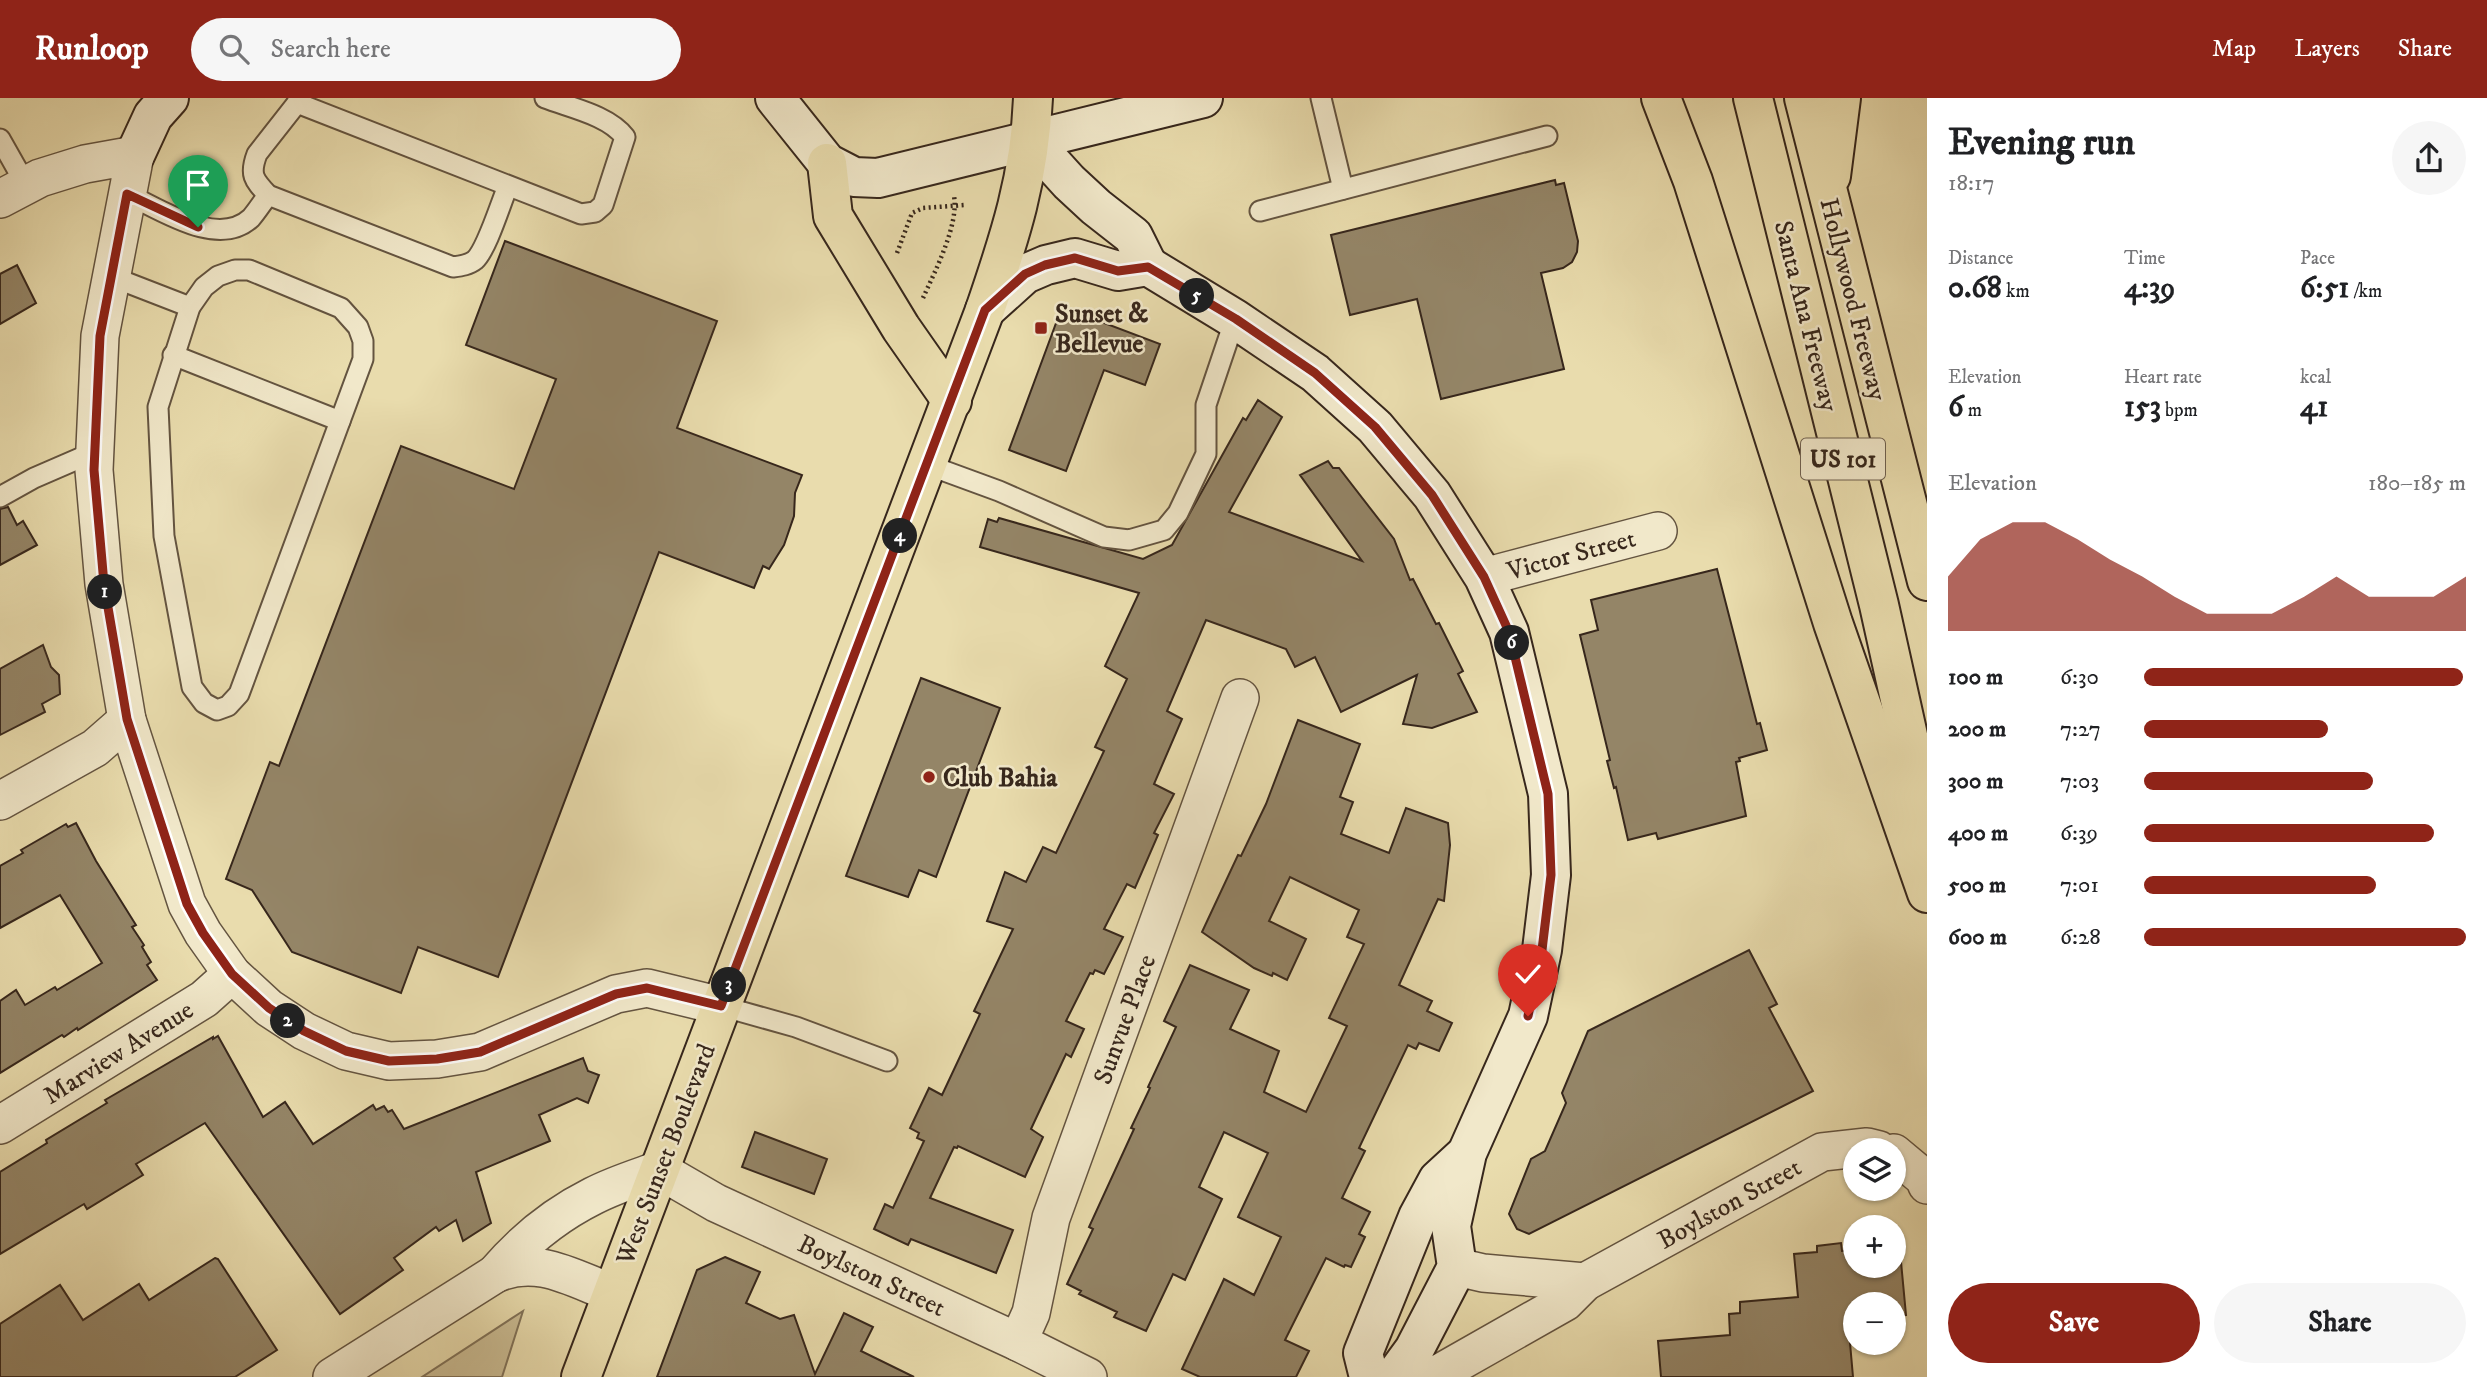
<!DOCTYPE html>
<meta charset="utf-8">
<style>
body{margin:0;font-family:"IM FELL DW Pica",serif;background:#f6f6f6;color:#202124;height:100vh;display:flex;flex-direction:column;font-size:26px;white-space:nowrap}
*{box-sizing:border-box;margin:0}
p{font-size:23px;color:#757577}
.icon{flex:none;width:38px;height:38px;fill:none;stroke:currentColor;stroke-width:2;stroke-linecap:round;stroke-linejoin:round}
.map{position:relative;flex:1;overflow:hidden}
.drawer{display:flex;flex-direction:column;background:#fff;width:560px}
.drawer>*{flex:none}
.tools{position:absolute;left:1843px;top:1040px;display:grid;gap:14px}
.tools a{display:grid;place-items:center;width:63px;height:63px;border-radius:50%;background:#fff;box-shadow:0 2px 5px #0004;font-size:35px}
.pin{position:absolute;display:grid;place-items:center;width:60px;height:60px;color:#fff;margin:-72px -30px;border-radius:50% 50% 50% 0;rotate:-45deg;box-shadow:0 0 7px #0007}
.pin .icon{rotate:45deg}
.km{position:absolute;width:35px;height:35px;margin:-18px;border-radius:50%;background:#222;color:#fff;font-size:19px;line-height:35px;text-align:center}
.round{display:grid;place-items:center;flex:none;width:74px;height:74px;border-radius:37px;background:#f6f6f6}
.summary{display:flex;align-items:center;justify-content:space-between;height:119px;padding:0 21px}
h1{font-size:38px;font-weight:800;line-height:52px}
.figures{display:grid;grid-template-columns:repeat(3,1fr);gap:10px;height:119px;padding:7px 21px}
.figures div{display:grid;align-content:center}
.figures b{font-size:30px;font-weight:800}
.figures small{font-size:19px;font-weight:400}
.figures p{font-size:19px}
.chart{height:196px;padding:14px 21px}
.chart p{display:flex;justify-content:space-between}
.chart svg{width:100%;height:126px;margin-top:7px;fill:#8f2418;opacity:.7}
.button{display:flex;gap:14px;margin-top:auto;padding:14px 21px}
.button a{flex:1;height:80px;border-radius:42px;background:#8f2418;color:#fff;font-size:28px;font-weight:800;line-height:80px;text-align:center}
.button a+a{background:#f6f6f6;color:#202124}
ul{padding:0 21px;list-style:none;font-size:23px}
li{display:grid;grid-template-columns:112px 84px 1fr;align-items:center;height:52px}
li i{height:18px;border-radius:9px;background:#8f2418}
header{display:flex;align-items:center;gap:42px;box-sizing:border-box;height:98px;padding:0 35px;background:#8f2418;color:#fff}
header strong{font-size:33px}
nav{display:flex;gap:38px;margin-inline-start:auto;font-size:24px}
.search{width:490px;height:63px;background:#f6f6f6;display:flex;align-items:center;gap:18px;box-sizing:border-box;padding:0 24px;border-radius:38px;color:#757577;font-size:26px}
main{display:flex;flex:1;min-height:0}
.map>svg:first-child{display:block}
.green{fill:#cbbd94;stroke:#817258;stroke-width:2}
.building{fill:#948567;stroke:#37271c;stroke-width:2}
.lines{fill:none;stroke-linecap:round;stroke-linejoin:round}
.lane-casing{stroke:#645440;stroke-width:23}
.street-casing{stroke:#645440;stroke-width:40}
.secondary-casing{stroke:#37271c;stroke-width:42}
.primary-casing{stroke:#37271c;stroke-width:42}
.highway-casing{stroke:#37271c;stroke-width:42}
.path{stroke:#37271c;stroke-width:4.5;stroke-dasharray:2 3.5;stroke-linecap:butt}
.lane{stroke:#f1e8ca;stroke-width:19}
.street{stroke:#f1e8ca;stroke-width:37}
.secondary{stroke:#f1e8ca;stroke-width:38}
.primary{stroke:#e9dcad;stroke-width:38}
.highway{stroke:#e9dcad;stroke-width:38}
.route-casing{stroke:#fff;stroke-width:14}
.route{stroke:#8f2418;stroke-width:9}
.poi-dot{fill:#8f2418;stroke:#f1e8ca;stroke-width:2.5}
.labels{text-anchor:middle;stroke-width:5;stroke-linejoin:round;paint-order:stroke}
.shield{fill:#f1e8ca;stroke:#6f6150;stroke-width:2}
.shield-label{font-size:24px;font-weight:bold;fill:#37271c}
.street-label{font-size:26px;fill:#37271c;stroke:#f1e8ca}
.poi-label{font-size:26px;font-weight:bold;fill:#37271c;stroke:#f1e8ca;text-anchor:start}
</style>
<header>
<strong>Runloop</strong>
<div class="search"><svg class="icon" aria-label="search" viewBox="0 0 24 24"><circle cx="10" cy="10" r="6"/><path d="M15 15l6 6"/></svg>Search here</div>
<nav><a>Map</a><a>Layers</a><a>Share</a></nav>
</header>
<main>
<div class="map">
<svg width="1927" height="1279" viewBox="0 0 1927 1279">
<rect width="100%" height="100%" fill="#e9dcad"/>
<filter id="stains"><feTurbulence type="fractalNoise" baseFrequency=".00286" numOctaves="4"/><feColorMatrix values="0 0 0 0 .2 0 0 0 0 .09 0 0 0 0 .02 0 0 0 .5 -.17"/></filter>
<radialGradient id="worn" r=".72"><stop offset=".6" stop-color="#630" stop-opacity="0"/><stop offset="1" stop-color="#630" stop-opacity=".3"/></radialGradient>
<polygon class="green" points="523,1213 502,1279 422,1279"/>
<g class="building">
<polygon points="1555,82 1556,87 1564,85 1578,143 1577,154 1572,164 1563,170 1541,175 1564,271 1441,301 1417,201 1350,217 1331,137"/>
<polygon points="505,143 717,223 677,330 802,377 795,395 794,418 784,447 769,471 763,468 754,490 659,454 498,879 418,849 401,895 292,854 252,792 226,781 270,664 279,668 401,348 514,391 556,281 466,247"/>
<polygon points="17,167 36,205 0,226 0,176"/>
<polygon points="1062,209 1160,246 1145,287 1104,272 1066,373 1009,352"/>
<polygon points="1258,302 1282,319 1229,414 1362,463 1300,377 1328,363 1333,370 1339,370 1394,441 1410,482 1413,481 1436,526 1439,525 1463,573 1458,576 1477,614 1432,630 1403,626 1417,577 1341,614 1315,559 1295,569 1286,551 1206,522 1167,613 1182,621 1154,686 1174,696 1154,735 1158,737 1135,790 1127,786 1104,831 1123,839 1104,876 1095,872 1093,876 1090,875 1066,923 1084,931 1071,959 1066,956 1031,1031 1043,1039 1025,1079 958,1048 957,1050 954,1049 930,1100 1013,1132 996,1175 911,1141 908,1147 874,1131 885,1106 893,1110 924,1043 917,1040 919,1035 910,1030 929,990 942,997 980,916 974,913 1013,831 987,823 1005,774 1026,784 1043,749 1056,755 1104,653 1095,649 1127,581 1105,568 1139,495 980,449 988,421 997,424 999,420 1143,461 1172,447 1243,320 1246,322"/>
<polygon points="8,409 17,427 23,423 37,447 0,467 0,411"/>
<polygon points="1717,471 1757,626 1760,625 1767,652 1739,660 1740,663 1736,664 1746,718 1658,741 1656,735 1628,742 1616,689 1614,690 1607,663 1610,662 1580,537 1598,532 1591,502"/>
<polygon points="43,547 51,569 59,577 60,596 42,606 45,614 0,637 0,571"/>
<polygon points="921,580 1000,610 936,779 919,772 908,799 846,778"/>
<polygon points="1298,622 1360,646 1340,699 1353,704 1341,736 1389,755 1406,710 1448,725 1450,747 1444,803 1438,801 1399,887 1432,903 1427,913 1452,925 1439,953 1419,945 1416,951 1408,947 1359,1050 1365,1053 1342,1100 1370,1114 1359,1136 1365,1139 1351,1169 1345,1167 1344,1169 1326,1160 1285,1242 1309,1253 1296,1279 1200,1279 1182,1271 1224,1181 1254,1197 1281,1139 1238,1119 1268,1055 1224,1034 1199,1089 1222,1101 1185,1182 1173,1176 1146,1233 1114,1219 1117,1214 1079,1196 1081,1193 1067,1186 1093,1131 1089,1129 1134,1031 1131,1030 1150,990 1148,989 1176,929 1164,923 1190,867 1249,892 1230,931 1279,953 1264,994 1306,1014 1347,928 1329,920 1364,846 1347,839 1359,812 1290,779 1269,823 1306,841 1287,882 1273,875 1272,878 1254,870 1202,834 1238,757 1241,758 1266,706"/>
<polygon points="76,725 96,763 136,827 132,829 144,847 142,849 151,864 147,867 157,882 78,932 77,930 64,939 62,937 0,975 0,903 16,892 25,907 55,889 57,892 102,865 60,797 0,830 0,768 23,755 21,752 66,726 68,729"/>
<polygon points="1749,852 1777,906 1769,910 1813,993 1529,1136 1517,1131 1509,1116 1531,1061 1545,1053 1566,1005 1562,995 1588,933"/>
<polygon points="218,938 263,1019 285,1004 313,1046 373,1007 376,1012 384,1008 388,1014 392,1012 404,1031 583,960 588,973 599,977 588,1005 577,1000 539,1017 550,1043 476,1074 491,1125 463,1143 456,1122 439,1133 436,1129 394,1160 403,1172 340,1216 205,1025 136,1066 143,1077 87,1111 84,1106 0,1156 0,1074 47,1045 46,1042 107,1005 105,1002 213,939 213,941"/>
<polygon points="755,1034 827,1061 814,1096 742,1069"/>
<polygon points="1841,1145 1842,1153 1855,1152 1855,1167 1894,1167 1894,1149 1895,1154 1900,1153 1906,1217 1894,1218 1894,1206 1855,1206 1855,1221 1848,1222 1853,1279 1661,1279 1658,1243 1730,1237 1729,1216 1740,1215 1740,1204 1798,1199 1794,1156 1817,1154 1817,1148"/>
<polygon points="725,1159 760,1174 746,1205 780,1221 794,1217 815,1276 844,1215 873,1229 861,1253 914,1279 657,1279 697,1172"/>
<polygon points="215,1160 218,1161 277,1252 235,1279 0,1279 0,1226 60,1187 83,1222 139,1186 149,1202"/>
</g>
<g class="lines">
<g class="lane-casing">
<g id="lane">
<path d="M301,0l-44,56c-8,21 -3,26 11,41l185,72c8,-1 16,-2 22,-7 12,-11 26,-58 33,-74"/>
<polyline points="1321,0 1343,91"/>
<path d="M297,5l284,111 14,-2 8,-7 22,-68c-17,-22 -54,-29 -80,-39"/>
<polyline points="0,41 26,87"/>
<path d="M127,96c33,15 91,55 124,24 6,-7 11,-15 17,-23"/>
<polyline points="1260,113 1547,38"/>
<polygon points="235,172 249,172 341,210 358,229 363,243 363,261 239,596 228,608 217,612 204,605 192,589 164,438 158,309 190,209 204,189 218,178"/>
<polyline points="110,178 190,209"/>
<polyline points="173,257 340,323"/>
<polyline points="928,367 999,393 1104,439 1129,442 1164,432 1178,415 1206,356 1206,307 1235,221"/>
<polyline points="0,399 34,380 94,354"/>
<polyline points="721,908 796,929 887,963"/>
</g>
</g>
<g class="street-casing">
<g id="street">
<polyline points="0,101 40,80 85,66 135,57 100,238 94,372 104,486 127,622 187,806 203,835 232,876 269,910 304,933 346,953 389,963 437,961 480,954 616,896 647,890 721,908"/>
<polyline points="1484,479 1658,433"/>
<polyline points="0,703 95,650 127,622"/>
<polyline points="0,1027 204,901 232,876"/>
<polyline points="1894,1055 1924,1080 1927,1087"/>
<polyline points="1457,1169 1483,1175 1585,1184"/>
<path d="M495,1176c27,-32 60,-59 98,-78 21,-11 44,-18 66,-26l57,33 302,139 70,35"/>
<polyline points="1018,1244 1031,1215 1051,1120 1240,600"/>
<polyline points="1395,1278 1438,1276 1565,1204 1585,1184 1822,1054 1867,1049 1879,1052"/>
<path d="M332,1279l163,-103c42,-19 77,4 117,19"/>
</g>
</g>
<g class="secondary-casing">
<g id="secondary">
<polyline points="775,0 827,65 854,79 878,80 1203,0"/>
<polyline points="1031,42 1069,84 1096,109 1133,138 1148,168"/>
<polyline points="135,57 153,18 169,0"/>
<polyline points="1148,168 1235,221 1315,275 1375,329 1432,397 1484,479 1509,534 1548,696 1551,777 1542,852 1528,918 1467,1055 1451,1128 1457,1169 1414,1252 1395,1278 1391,1279"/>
<polyline points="985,212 1025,176 1046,167 1075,160 1118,173 1148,168"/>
<polyline points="1369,1279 1363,1255 1418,1119 1438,1082 1463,1059"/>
</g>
</g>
<g class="primary-casing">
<g id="primary">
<polyline points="827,65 833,118 901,230 952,303"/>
<path d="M581,1279l404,-1067c25,-73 45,-134 48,-212"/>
</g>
</g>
<g class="highway-casing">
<g id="highway">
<polyline points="1661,0 1693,83 1833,525 1927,795"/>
<polyline points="1753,0 1879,507 1927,723"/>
<polyline points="1804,0 1927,483"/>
<polyline points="1831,78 1841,0"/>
</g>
</g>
<g class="path">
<polyline points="897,155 912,115 923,110 965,107"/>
<path d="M923,200c12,-27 36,-73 31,-102"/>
</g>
<use href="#lane" class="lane"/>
<use href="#street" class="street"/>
<use href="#secondary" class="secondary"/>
<use href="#primary" class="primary"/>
<use href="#highway" class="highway"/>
</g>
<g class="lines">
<g class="route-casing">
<polyline id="route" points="198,129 127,96 100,238 94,372 104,486 127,621 187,806 203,835 232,876 269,910 304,933 346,953 389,963 437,961 480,954 616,896 647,890 721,908 985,212 1025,176 1045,167 1075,160 1118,173 1148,169 1236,221 1315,275 1375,329 1432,397 1484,479 1509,534 1548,696 1551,777 1542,852 1528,918"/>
</g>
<use href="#route" class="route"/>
</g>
<g class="poi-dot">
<rect x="1034" y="223" width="14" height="14" rx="3.5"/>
<circle cx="929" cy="679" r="7"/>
</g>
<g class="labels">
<rect class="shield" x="1801" y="340.5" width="84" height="41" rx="5"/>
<g class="shield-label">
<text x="1843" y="369">US 101</text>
</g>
<g class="street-label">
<text transform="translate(1854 201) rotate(76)" y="9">Hollywood Freeway</text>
<text transform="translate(1807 218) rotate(76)" y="9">Santa Ana Freeway</text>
<text transform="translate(1571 456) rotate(-15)" y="9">Victor Street</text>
<text transform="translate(1124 921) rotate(-70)" y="9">Sunvue Place</text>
<text transform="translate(118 954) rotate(-32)" y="9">Marview Avenue</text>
<text transform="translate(665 1056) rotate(-69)" y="9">West Sunset Boulevard</text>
<text transform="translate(1729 1105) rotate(-29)" y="9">Boylston Street</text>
<text transform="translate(872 1177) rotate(25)" y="9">Boylston Street</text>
</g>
<g class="poi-label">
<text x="1055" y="224">Sunset &amp;<tspan x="1055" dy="30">Bellevue</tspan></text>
<text x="943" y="688">Club Bahia</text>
</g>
</g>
<rect width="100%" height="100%" filter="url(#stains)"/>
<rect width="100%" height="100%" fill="url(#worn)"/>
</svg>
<div class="tools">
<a><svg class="icon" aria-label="layers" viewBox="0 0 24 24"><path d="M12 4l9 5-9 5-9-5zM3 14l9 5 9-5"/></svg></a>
<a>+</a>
<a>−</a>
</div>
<div class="pin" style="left:198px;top:129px;background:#1e9e55"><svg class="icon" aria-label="arrive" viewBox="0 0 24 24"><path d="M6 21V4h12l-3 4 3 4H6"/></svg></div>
<div class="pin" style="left:1528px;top:918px;background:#d93025"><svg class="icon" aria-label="check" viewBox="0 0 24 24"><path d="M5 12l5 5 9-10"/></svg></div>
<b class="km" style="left:105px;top:494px">1</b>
<b class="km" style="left:288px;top:923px">2</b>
<b class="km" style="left:729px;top:887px">3</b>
<b class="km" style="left:900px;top:438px">4</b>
<b class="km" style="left:1197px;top:198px">5</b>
<b class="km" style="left:1512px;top:545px">6</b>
</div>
<section class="drawer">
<div class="summary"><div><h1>Evening run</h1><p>18:17</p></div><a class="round"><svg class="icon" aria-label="share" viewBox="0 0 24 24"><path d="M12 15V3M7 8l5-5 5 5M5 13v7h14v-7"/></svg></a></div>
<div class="figures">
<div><p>Distance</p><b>0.68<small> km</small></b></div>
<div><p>Time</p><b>4:39</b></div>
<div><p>Pace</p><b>6:51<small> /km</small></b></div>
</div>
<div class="figures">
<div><p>Elevation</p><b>6<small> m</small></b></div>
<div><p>Heart rate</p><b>153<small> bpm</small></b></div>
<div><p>kcal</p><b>41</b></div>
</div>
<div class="chart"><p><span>Elevation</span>180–185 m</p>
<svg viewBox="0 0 160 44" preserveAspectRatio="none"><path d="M0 44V25L10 12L20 6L30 6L40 12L50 19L60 25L70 32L80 38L90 38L100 38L110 32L120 25L130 32L140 32L150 32L160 25V44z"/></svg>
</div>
<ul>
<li><b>100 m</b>6:30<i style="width:99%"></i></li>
<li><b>200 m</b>7:27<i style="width:57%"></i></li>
<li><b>300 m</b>7:03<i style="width:71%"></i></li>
<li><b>400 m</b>6:39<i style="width:90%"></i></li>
<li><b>500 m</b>7:01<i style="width:72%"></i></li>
<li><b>600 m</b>6:28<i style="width:100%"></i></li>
</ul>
<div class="button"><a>Save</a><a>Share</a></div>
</section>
</main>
